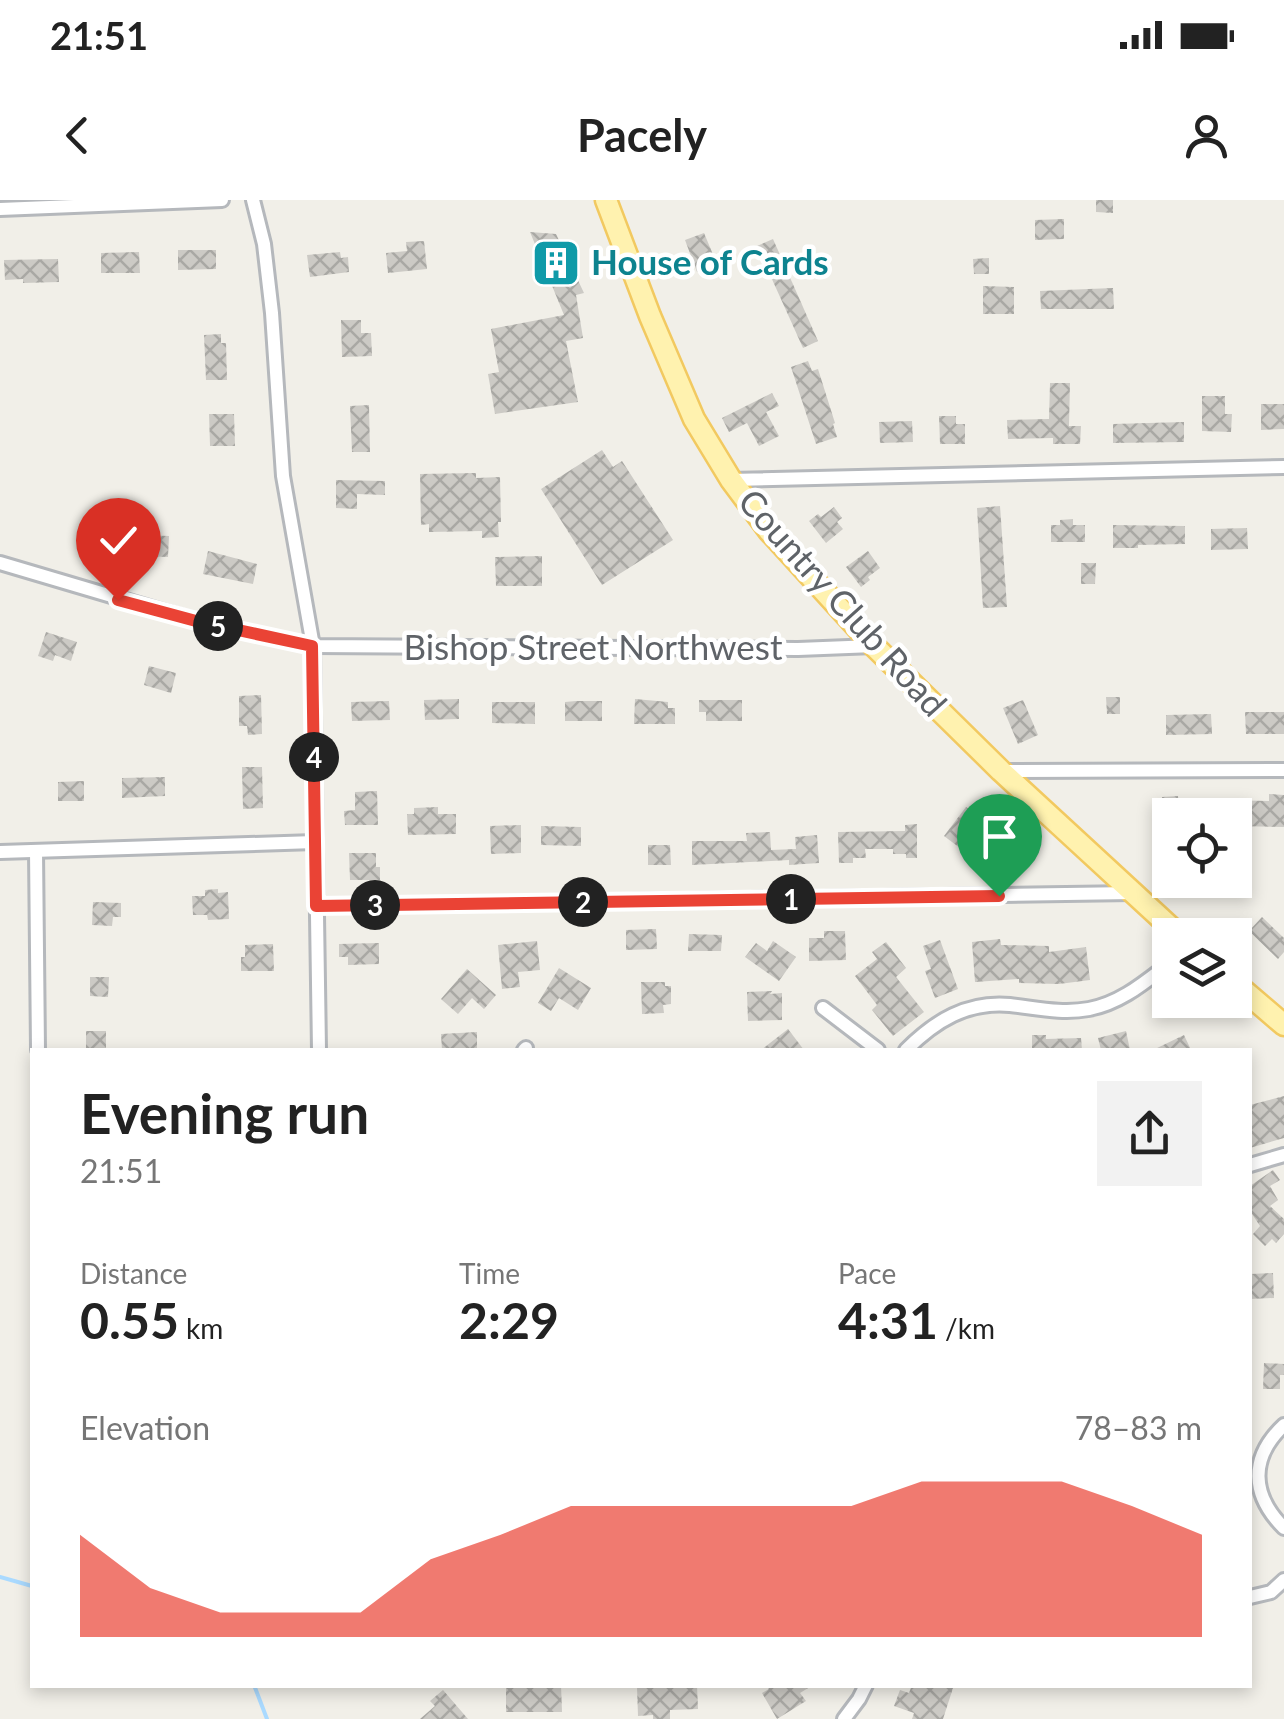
<!DOCTYPE html>
<meta charset="utf-8">
<style>
body{margin:0;font-family:Lato,sans-serif;background:#f2f2f2;color:#222;height:100vh;display:flex;flex-direction:column;font-size:38px;white-space:nowrap}
*{box-sizing:border-box;margin:0}
p{font-size:32px;color:#767676}
.icon{flex:none;width:55px;height:55px;fill:none;stroke:currentColor;stroke-width:2;stroke-linecap:round;stroke-linejoin:round}
.map{position:relative;flex:1;overflow:hidden}
.sheet{position:absolute;left:30px;top:848px;width:1222px;height:640px;display:flex;flex-direction:column;background:#fff;border-radius:0px;box-shadow:0 5px 15px #0003}
.sheet>*{flex:none}
.controls{position:absolute;left:1152px;top:598px;display:grid;gap:20px}
.controls a{display:grid;place-items:center;width:100px;height:100px;border-radius:0px;background:#fff;box-shadow:0 5px 15px #0003;font-size:50px}
.pin{position:absolute;display:grid;place-items:center;width:85px;height:85px;color:#fff;margin:-102px -42px;border-radius:50% 50% 50% 0;rotate:-45deg;box-shadow:0 0 10px #0007}
.pin .icon{rotate:45deg}
.km{position:absolute;width:50px;height:50px;margin:-25px;border-radius:50%;background:#222;color:#fff;font-size:28px;line-height:50px;text-align:center}
.round{display:grid;place-items:center;flex:none;width:105px;height:105px;border-radius:0px;background:#f2f2f2}
.head{display:flex;align-items:center;justify-content:space-between;height:170px;padding:0 50px}
h1{font-size:55px;font-weight:700;line-height:75px}
.figures{display:grid;grid-template-columns:repeat(3,1fr);gap:15px;height:170px;padding:10px 50px}
.figures div{display:grid;align-content:center}
.figures b{font-size:50px;font-weight:700}
.figures small{font-size:28px;font-weight:400}
.figures p{font-size:28px}
.chart{height:280px;padding:20px 50px}
.chart p{display:flex;justify-content:space-between}
.chart svg{width:100%;height:180px;margin-top:10px;fill:#ea4335;opacity:.7}
.status{display:flex;justify-content:space-between;align-items:center;height:70px;padding:0 50px;background:#fff;direction:ltr}
.status svg{height:28px;fill:currentColor}
header{display:flex;justify-content:space-between;align-items:center;height:130px;padding:0 50px;background:#fff;font-size:45px;font-weight:700}
.map>svg:first-child{display:block}
.lines{fill:none;stroke-linecap:round;stroke-linejoin:round}
.stream{stroke:#aadaff;stroke-width:4}
.building{fill:url(#building-cross-hatch)}
.street-casing{stroke:#b5b8bc;stroke-width:18}
.primary-casing{stroke:#f2c960;stroke-width:25}
.street{stroke:#fff;stroke-width:12}
.primary{stroke:#fff2af;stroke-width:20}
.route-casing{stroke:#fff;stroke-width:20}
.route{stroke:#ea4335;stroke-width:12}
.labels{text-anchor:middle;stroke-width:9;stroke-linejoin:round;paint-order:stroke}
.culture-label{font-size:35px;font-weight:bold;fill:#0d838f;stroke:#fff;text-anchor:start}
.street-label{font-size:35px;fill:#5f6368;stroke:#fff}
</style>
<div class="status"><b>21:51</b><svg viewBox="0 0 49 12"><path d="M0 12V9h3v3zM5 12V6h3v6zM10 12V3h3v9zM15 12V0h3v12zM26 1h20v11H26zM47 4h2v5h-2z"/></svg></div>
<header><svg class="icon" aria-label="back" viewBox="0 0 24 24"><path d="M15 5l-7 7 7 7"/></svg>Pacely<svg class="icon" aria-label="person" viewBox="0 0 24 24"><circle cx="12" cy="8" r="4"/><path d="M4 21q1-7 8-7t8 7"/></svg></header>
<div class="map">
<svg width="1284" height="1519" viewBox="0 0 1284 1519">
<defs>
<pattern id="building-cross-hatch" width="8" height="8" patternUnits="userSpaceOnUse" patternTransform="scale(2.5)"><rect width="8" height="8" fill="#cccac5"/><path d="M0 0l8 8M0 8l8-8" fill="none" stroke="#a9a8a4"/></pattern>
</defs>
<rect width="100%" height="100%" fill="#f1efe8"/>
<g class="lines">
<g class="stream">
<polyline points="0,1377 32,1386"/>
<polyline points="254,1485 267,1519"/>
</g>
</g>
<g class="building">
<polygon points="1096,0 1113,0 1113,13 1096,12"/>
<polygon points="1064,19 1064,39 1035,40 1035,20"/>
<polygon points="530,32 556,34 584,93 576,95 583,138 566,141 578,202 495,214 488,174 499,172 491,129 564,115"/>
<polygon points="704,33 717,64 697,72 685,40"/>
<polygon points="773,39 818,141 803,148 757,46"/>
<polygon points="424,41 427,69 388,73 386,53 407,51 406,42"/>
<polygon points="178,50 216,50 216,69 178,70"/>
<polygon points="139,52 140,73 101,73 101,53"/>
<polygon points="340,52 341,58 348,57 349,72 310,77 307,55"/>
<polygon points="989,58 989,74 974,74 973,59"/>
<polygon points="58,59 59,82 23,83 23,79 5,80 4,60"/>
<polygon points="983,86 1014,87 1014,114 983,114"/>
<polygon points="1113,88 1114,109 1041,109 1040,91"/>
<polygon points="341,120 361,120 361,133 371,133 372,156 342,157"/>
<polygon points="221,134 221,143 226,143 227,180 206,180 204,135"/>
<polygon points="808,161 812,171 818,169 835,223 833,224 837,237 816,244 791,167"/>
<polygon points="1050,183 1070,183 1069,226 1081,226 1080,244 1053,244 1053,238 1008,239 1007,220 1049,219"/>
<polygon points="772,193 779,206 766,212 779,236 759,246 747,223 729,232 722,218"/>
<polygon points="1202,196 1225,196 1225,214 1232,214 1231,232 1202,231"/>
<polygon points="1261,204 1284,204 1284,229 1261,230"/>
<polygon points="369,205 370,252 352,252 350,206"/>
<polygon points="209,214 234,214 235,246 210,246"/>
<polygon points="939,216 956,216 956,224 965,224 965,244 940,244"/>
<polygon points="912,221 913,242 880,243 879,222"/>
<polygon points="1184,222 1184,242 1113,243 1113,224"/>
<polygon points="602,250 613,267 622,261 673,340 602,385 541,289"/>
<polygon points="476,273 476,278 500,277 501,322 498,322 499,337 482,338 482,331 429,332 429,324 421,325 420,274"/>
<polygon points="336,280 385,281 385,295 357,294 357,309 336,308"/>
<polygon points="1000,306 1007,407 983,408 977,308"/>
<polygon points="834,307 842,318 837,322 843,329 826,343 809,321 818,314 821,317"/>
<polygon points="1073,319 1073,325 1085,325 1085,342 1051,342 1051,325 1060,325 1060,320"/>
<polygon points="1113,325 1185,326 1185,344 1138,345 1138,348 1113,348"/>
<polygon points="1247,328 1248,349 1211,350 1211,329"/>
<polygon points="143,335 169,336 168,357 142,356"/>
<polygon points="208,351 257,364 253,384 203,374"/>
<polygon points="868,351 880,368 868,377 870,380 861,387 846,367"/>
<polygon points="542,356 542,386 496,386 495,357"/>
<polygon points="1081,363 1096,363 1095,384 1081,384"/>
<polygon points="46,432 77,442 71,461 55,455 53,461 38,456"/>
<polygon points="149,466 176,473 171,493 144,485"/>
<polygon points="261,495 262,534 248,535 247,526 239,526 239,496"/>
<polygon points="1106,497 1120,497 1120,514 1107,514"/>
<polygon points="459,499 459,519 425,520 424,500"/>
<polygon points="635,499 668,502 668,508 675,508 675,524 634,524"/>
<polygon points="699,500 742,500 742,521 706,521 706,512 699,512"/>
<polygon points="1023,500 1038,535 1018,544 1003,508"/>
<polygon points="389,501 390,520 352,521 351,502"/>
<polygon points="576,501 602,501 602,521 565,521 565,502"/>
<polygon points="492,502 535,502 535,524 492,523"/>
<polygon points="1245,512 1284,512 1284,534 1246,534"/>
<polygon points="1211,514 1212,534 1166,535 1166,515"/>
<polygon points="242,567 262,567 263,608 243,609"/>
<polygon points="165,577 165,596 122,598 122,578"/>
<polygon points="84,581 84,601 58,601 58,582"/>
<polygon points="377,591 378,625 345,625 344,611 355,610 355,592"/>
<polygon points="1269,594 1284,595 1284,627 1235,626 1235,615 1222,615 1223,600 1269,601"/>
<polygon points="1178,596 1179,614 1163,615 1162,597"/>
<polygon points="438,607 438,614 456,614 456,634 408,635 407,614 414,614 414,608"/>
<polygon points="966,607 994,627 1023,653 1006,672 971,640 964,651 944,636"/>
<polygon points="917,624 917,658 906,658 906,654 893,654 893,649 865,649 866,658 853,658 853,663 839,663 838,632 905,631 905,625"/>
<polygon points="521,625 521,653 491,654 490,626"/>
<polygon points="541,626 581,627 581,646 541,645"/>
<polygon points="770,632 771,650 796,649 795,637 817,635 819,663 789,665 789,660 692,665 692,641 747,641 746,633"/>
<polygon points="648,645 670,645 671,665 648,665"/>
<polygon points="349,653 376,653 376,667 380,667 380,680 350,680"/>
<polygon points="218,689 218,693 228,692 229,719 208,720 207,715 193,715 192,696 205,696 205,690"/>
<polygon points="93,702 121,703 121,717 113,717 112,726 92,725"/>
<polygon points="1262,717 1284,738 1284,752 1278,759 1249,731"/>
<polygon points="656,729 657,749 626,750 626,730"/>
<polygon points="824,731 845,731 846,760 809,761 809,738 824,738"/>
<polygon points="689,734 722,735 721,751 688,751"/>
<polygon points="1000,739 1001,745 1049,746 1049,752 1086,747 1090,780 1059,784 1019,783 1019,779 975,782 972,742"/>
<polygon points="940,740 958,789 935,798 925,771 931,769 923,746"/>
<polygon points="537,741 540,770 518,772 520,787 502,789 498,745"/>
<polygon points="773,741 796,757 779,781 745,757 756,743 767,751"/>
<polygon points="886,742 906,768 896,777 924,812 893,836 872,810 877,805 855,776 877,759 872,752"/>
<polygon points="379,743 379,764 348,765 348,757 339,757 339,744"/>
<polygon points="273,744 274,771 241,771 241,757 245,757 245,745"/>
<polygon points="559,768 591,788 578,810 559,798 551,811 538,803"/>
<polygon points="467,769 496,795 484,809 472,798 458,814 441,799"/>
<polygon points="90,777 109,777 108,797 90,796"/>
<polygon points="641,782 665,782 665,786 671,786 671,804 663,805 664,813 642,814"/>
<polygon points="772,791 770,794 782,793 782,820 748,821 747,792"/>
<polygon points="788,829 804,850 761,850"/>
<rect x="86" y="831" width="20" height="19"/>
<polygon points="1126,831 1130,850 1101,850 1098,838"/>
<polygon points="477,832 477,848 442,850 441,834"/>
<polygon points="1032,835 1046,835 1046,839 1081,838 1082,850 1032,850"/>
<polygon points="1184,835 1191,850 1153,850"/>
<polygon points="1284,896 1284,938 1250,948 1250,905"/>
<polygon points="1273,970 1280,980 1270,986 1278,1000 1270,1006 1284,1019 1284,1034 1276,1043 1272,1039 1265,1046 1253,1034 1260,1026 1250,1011 1250,986"/>
<polygon points="1273,1073 1274,1098 1250,1099 1250,1074"/>
<polygon points="1264,1163 1284,1164 1284,1175 1280,1175 1280,1189 1263,1189"/>
<polygon points="506,1485 561,1485 562,1512 506,1512"/>
<polygon points="697,1485 698,1509 670,1510 670,1519 653,1519 653,1515 638,1516 637,1487"/>
<polygon points="766,1485 813,1485 800,1493 806,1501 777,1519 762,1493 769,1489"/>
<polygon points="912,1485 945,1485 953,1488 943,1519 912,1519 914,1513 894,1506 900,1490 909,1493"/>
<polygon points="443,1490 468,1519 420,1519 435,1506 430,1501"/>
</g>
<g class="lines">
<g class="street-casing">
<g id="street">
<polyline points="253,0 264,44 272,113 283,276 313,446 319,850"/>
<polyline points="0,9 222,0"/>
<polyline points="731,280 1284,267"/>
<polyline points="0,363 196,421 313,446 798,449 874,446"/>
<polyline points="1001,571 1284,570"/>
<polyline points="36,651 38,850"/>
<polyline points="0,652 315,642"/>
<polyline points="316,706 1133,693"/>
<polyline points="823,808 878,850"/>
<polyline points="524,850 526,848"/>
<path d="M906,850c29,-29 61,-49 104,-45 27,3 52,9 79,4 32,-6 56,-27 81,-46"/>
<polyline points="1250,965 1284,955"/>
<path d="M1284,1225c-35,33 -33,70 0,103"/>
<polyline points="1250,1397 1271,1392 1284,1380"/>
<polyline points="844,1519 859,1499 866,1485"/>
</g>
</g>
<g class="primary-casing">
<g id="primary">
<polyline points="606,0 650,116 694,219 731,280 769,331 874,446 1001,571 1179,735"/>
<polyline points="1235,783 1284,825"/>
</g>
</g>
<use href="#street" class="street"/>
<use href="#primary" class="primary"/>
</g>
<g class="lines">
<g class="route-casing">
<polyline id="route" points="118,400 196,421 312,446 316,706 999,696"/>
</g>
<use href="#route" class="route"/>
</g>
<defs>
<g id="building-square" transform="scale(2.5)"><rect x="-9" y="-9" width="18" height="18" rx="4" fill="#0f9aa8" stroke="#fff"/><path d="M-4-6H4V6H1V3H-1V6H-4ZM-2.5-4.3h1.7v1.8h-1.7ZM.8-4.3h1.7v1.8H.8ZM-2.5-1h1.7V.8h-1.7ZM.8-1h1.7V.8H.8Z" fill="#fff"/></g>
</defs>
<g fill-rule="evenodd">
<use href="#building-square" x="556" y="63"/>
</g>
<g class="labels">
<g class="culture-label">
<text x="591" y="75">House of Cards</text>
</g>
<g class="street-label">
<text transform="translate(842 403) rotate(48)" y="12">Country Club Road</text>
<text x="593" y="460">Bishop Street Northwest</text>
</g>
</g>
</svg>
<div class="controls">
<a><svg class="icon" aria-label="locate" viewBox="0 0 24 24"><circle cx="12" cy="12" r="6"/><path d="M12 2v4M12 18v4M2 12h4M18 12h4"/></svg></a>
<a><svg class="icon" aria-label="layers" viewBox="0 0 24 24"><path d="M12 4l9 5-9 5-9-5zM3 14l9 5 9-5"/></svg></a>
</div>
<div class="pin" style="left:999px;top:696px;background:#1e9e55"><svg class="icon" aria-label="arrive" viewBox="0 0 24 24"><path d="M6 21V4h12l-3 4 3 4H6"/></svg></div>
<div class="pin" style="left:118px;top:400px;background:#d93025"><svg class="icon" aria-label="check" viewBox="0 0 24 24"><path d="M5 12l5 5 9-10"/></svg></div>
<b class="km" style="left:791px;top:699px">1</b>
<b class="km" style="left:583px;top:702px">2</b>
<b class="km" style="left:375px;top:705px">3</b>
<b class="km" style="left:314px;top:557px">4</b>
<b class="km" style="left:218px;top:426px">5</b>
<section class="sheet">
<div class="head"><div><h1>Evening run</h1><p>21:51</p></div><a class="round"><svg class="icon" aria-label="share" viewBox="0 0 24 24"><path d="M12 15V3M7 8l5-5 5 5M5 13v7h14v-7"/></svg></a></div>
<div class="figures">
<div><p>Distance</p><b>0.55<small> km</small></b></div>
<div><p>Time</p><b>2:29</b></div>
<div><p>Pace</p><b>4:31<small> /km</small></b></div>
</div>
<div class="chart"><p><span>Elevation</span>78–83 m</p>
<svg viewBox="0 0 160 44" preserveAspectRatio="none"><path d="M0 44V19L10 32L20 38L30 38L40 38L50 25L60 19L70 12L80 12L90 12L100 12L110 12L120 6L130 6L140 6L150 12L160 19V44z"/></svg>
</div>
</section>
</div>
